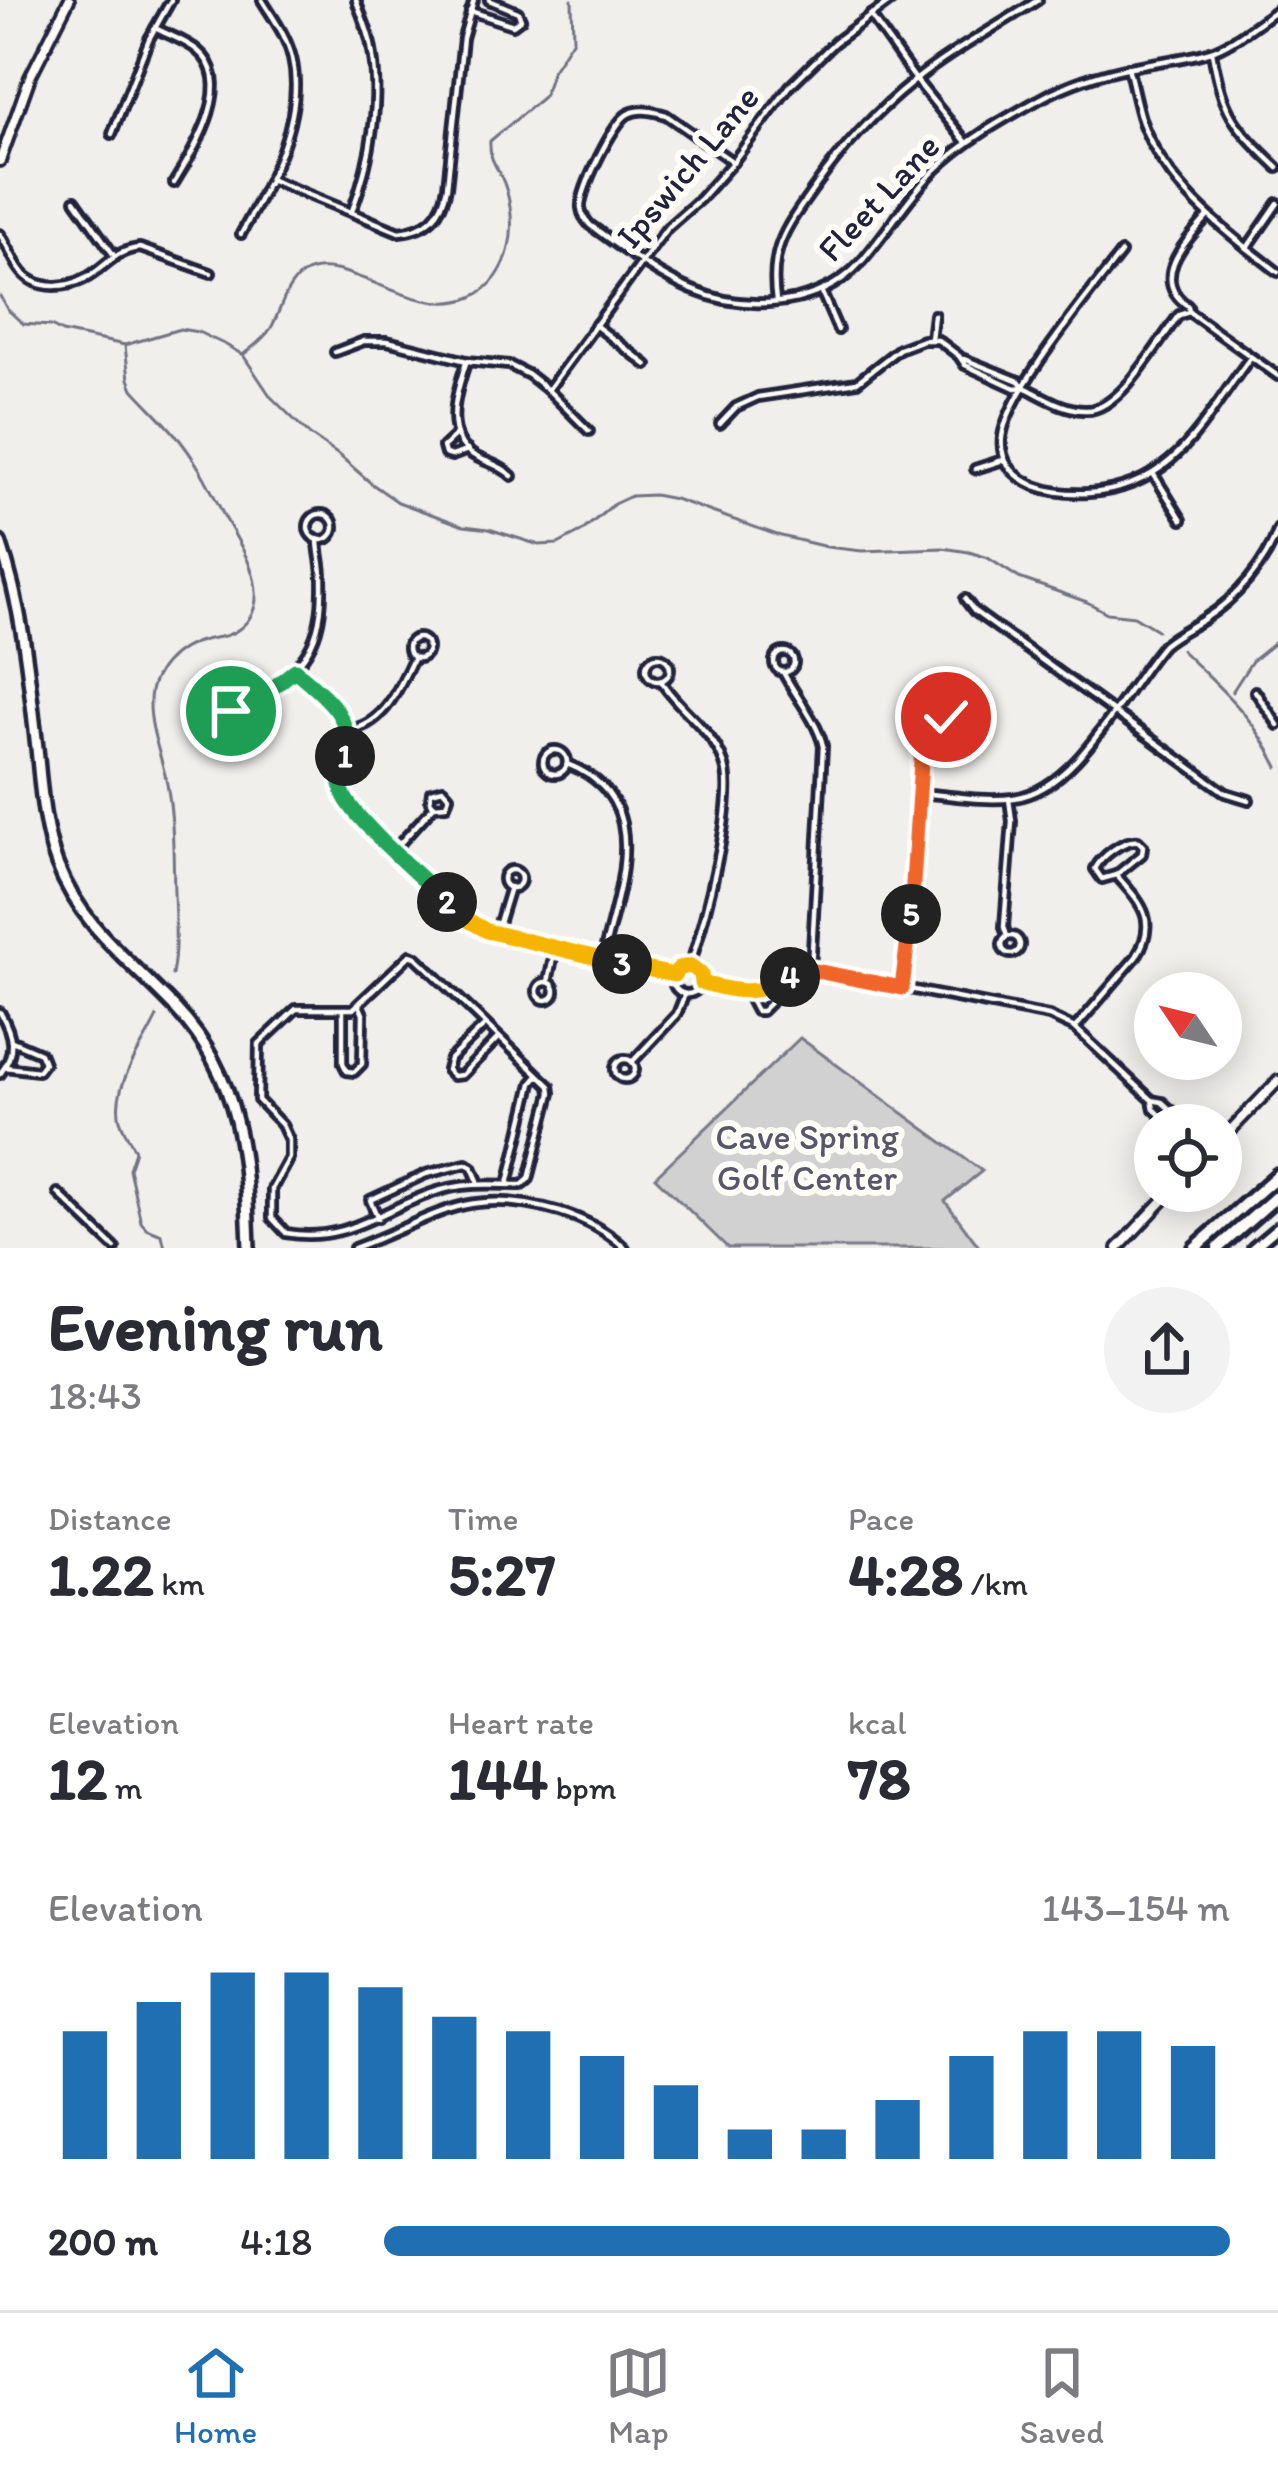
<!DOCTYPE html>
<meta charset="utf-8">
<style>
body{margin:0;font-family:Itim,sans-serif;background:#f2f2f3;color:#2b2b33;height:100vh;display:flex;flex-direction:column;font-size:45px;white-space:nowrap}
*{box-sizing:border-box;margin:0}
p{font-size:39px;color:#7c7c81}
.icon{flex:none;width:66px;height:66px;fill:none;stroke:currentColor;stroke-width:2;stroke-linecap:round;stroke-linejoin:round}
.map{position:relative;height:1248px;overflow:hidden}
.sheet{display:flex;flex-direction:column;background:#fff;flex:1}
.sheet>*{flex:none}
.needle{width:78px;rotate:305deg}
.controls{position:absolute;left:1134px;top:972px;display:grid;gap:24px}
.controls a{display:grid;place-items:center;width:108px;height:108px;border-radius:50%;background:#fff;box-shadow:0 6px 30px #0003;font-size:60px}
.pin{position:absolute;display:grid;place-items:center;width:102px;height:102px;color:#fff;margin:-51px;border:6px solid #fff;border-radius:50%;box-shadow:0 3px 12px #0007}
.km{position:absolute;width:60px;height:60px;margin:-30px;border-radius:50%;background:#222;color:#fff;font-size:33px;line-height:60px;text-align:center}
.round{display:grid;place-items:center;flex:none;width:126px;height:126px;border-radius:63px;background:#f2f2f3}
.summary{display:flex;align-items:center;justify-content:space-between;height:204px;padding:0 48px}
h1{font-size:66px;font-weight:700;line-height:90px}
.stats{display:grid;grid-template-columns:repeat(3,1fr);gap:18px;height:204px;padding:12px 48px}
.stats div{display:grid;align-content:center}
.stats b{font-size:60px;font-weight:700}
.stats small{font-size:33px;font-weight:400}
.stats p{font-size:33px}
.chart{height:336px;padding:24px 48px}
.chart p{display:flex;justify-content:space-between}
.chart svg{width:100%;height:216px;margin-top:12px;stroke:#1f6fb2;stroke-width:6}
ul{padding:0 48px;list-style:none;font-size:39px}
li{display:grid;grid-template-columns:192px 144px 1fr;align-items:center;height:90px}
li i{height:30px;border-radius:15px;background:#1f6fb2}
.menu{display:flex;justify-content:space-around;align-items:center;height:168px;border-top:3px solid #e1e1e2;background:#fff;font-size:33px;color:#7c7c81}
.menu a{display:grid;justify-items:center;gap:6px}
.menu .selected{color:#1f6fb2}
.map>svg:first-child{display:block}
.green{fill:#d2d1d1;stroke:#7a7a86;stroke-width:3}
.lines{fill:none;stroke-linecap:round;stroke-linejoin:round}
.stream{stroke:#737381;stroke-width:3}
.street-casing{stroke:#22223b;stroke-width:14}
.secondary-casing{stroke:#22223b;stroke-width:16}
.primary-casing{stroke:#22223b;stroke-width:18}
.highway-casing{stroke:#22223b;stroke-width:20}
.street{stroke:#fdfcf7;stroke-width:4.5}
.secondary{stroke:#fdfcf7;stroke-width:8}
.primary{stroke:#fdfcf7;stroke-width:9}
.highway{stroke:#fdfcf7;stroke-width:10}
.split-1-casing{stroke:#fff;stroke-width:24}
.split-2-casing{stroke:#fff;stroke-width:24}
.split-3-casing{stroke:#fff;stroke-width:24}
.split-4-casing{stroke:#fff;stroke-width:24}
.split-5-casing{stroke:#fff;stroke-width:24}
.split-6-casing{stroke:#fff;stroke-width:24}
.split-1{stroke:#22a559;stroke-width:15}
.split-2{stroke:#22a559;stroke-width:15}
.split-3{stroke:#f5b400;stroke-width:15}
.split-4{stroke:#f5b400;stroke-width:15}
.split-5{stroke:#f0652b;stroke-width:15}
.split-6{stroke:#f0652b;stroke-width:15}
.labels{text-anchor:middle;stroke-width:12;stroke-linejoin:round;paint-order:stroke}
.street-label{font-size:36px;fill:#22223b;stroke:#fdfcf7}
.park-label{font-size:36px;fill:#575768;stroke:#fdfcf7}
</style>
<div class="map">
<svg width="1278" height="1248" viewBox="0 0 1278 1248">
<rect width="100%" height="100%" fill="#f0efec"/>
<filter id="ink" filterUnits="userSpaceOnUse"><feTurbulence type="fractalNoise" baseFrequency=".00833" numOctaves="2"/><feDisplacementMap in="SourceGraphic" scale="24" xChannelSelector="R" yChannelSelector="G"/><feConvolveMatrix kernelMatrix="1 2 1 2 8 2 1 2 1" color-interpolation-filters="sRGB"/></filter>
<g filter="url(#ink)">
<polygon class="green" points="800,1038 982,1171 945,1201 980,1248 728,1248 655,1177"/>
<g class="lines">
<g class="stream">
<polyline points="0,296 7,309 23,324 51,326 62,332 125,345 180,329 198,332 226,345 243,355 271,397 310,435 340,456 372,484 398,502 464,526 489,529 539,545 558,544 581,532 614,504 631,496 654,495 675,499 777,535 827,547 862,551 943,548 969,552 988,558 1019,578 1087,602 1107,613 1134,616 1157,630"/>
<path d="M125,346l4,33 4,10c16,18 34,34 49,54 17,22 29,46 41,71 16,30 56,85 16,115 -10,8 -22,8 -34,11 -30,7 -56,33 -55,64 0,27 12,53 17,80 7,37 6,72 7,109 1,28 3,55 -2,82"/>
<path d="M244,354c10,-8 20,-15 27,-26 10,-17 14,-43 32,-54 41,-25 110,48 169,23 20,-9 33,-29 37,-50 5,-19 2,-45 -5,-64 -7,-18 -15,-21 -14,-42l53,-44 9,-26 21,-32 -1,-39"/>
<path d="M1181,650c41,40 71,64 97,117"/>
<polyline points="1232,692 1252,661 1278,640"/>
<path d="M157,1017c-13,29 -43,65 -38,98 2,13 11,24 16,36l-6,18 12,53 6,7 15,6 3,13"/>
</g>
<g class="street-casing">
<g id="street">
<polyline points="470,11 513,25 521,19 518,12 489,0"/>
<polyline points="870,15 916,80 967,143"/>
<path d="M155,28c13,7 32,13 43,23 39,32 -4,99 -24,132"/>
<path d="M1212,52c11,62 21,73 66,116"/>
<path d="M1128,67c5,18 8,37 14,55 24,65 83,109 136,150"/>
<polyline points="112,134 149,39 171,0"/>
<path d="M733,162l-67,-47c-13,-4 -26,-7 -38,-1 -14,7 -49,78 -47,94 1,8 4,11 9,17 66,48 120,93 207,74 24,-6 46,-17 63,-36 26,-29 46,-64 74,-92 30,-30 70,-52 106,-72 29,-16 64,-27 96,-33 23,-5 49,-7 72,-14 24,-7 49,-29 70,-43"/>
<path d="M272,180l127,52c29,-3 43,-17 48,-45l16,-149 11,-38"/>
<polyline points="75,200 113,254"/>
<path d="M352,211c19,-51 30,-112 19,-166 -3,-16 -10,-30 -15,-45"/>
<path d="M1208,216c-21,24 -60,63 -20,90l1,6 89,64"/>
<path d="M0,234c7,11 12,23 19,34 18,27 57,20 79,2 14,-11 22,-20 42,-22l71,25"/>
<path d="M241,234c28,-50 65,-118 51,-176 -5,-22 -19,-40 -30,-58"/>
<polyline points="1247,248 1278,203"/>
<path d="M1121,253c-31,41 -113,138 -119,184 -3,24 12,40 33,49 16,6 37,8 54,7 87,-6 114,-73 161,-135"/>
<polyline points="822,293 838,330"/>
<path d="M776,301c-7,-50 8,-71 36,-110 29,-41 62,-78 101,-109 38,-31 84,-55 125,-82"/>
<polyline points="595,325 647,365"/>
<polyline points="931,339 934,315"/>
<polyline points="335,352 364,341 387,341 467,361 509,365 529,375 548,390 589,431"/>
<path d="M964,359l55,22 5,6c19,9 41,24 63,23 34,0 72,-70 92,-95l10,-3"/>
<path d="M466,363c-9,27 -23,69 4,90 14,10 27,9 42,23"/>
<polyline points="548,390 667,228 700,199 733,162 790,86 835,42 892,0"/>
<polyline points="720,424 736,407 758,397 857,382 899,349 923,340 938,340 959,356 965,365 1015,388 1024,387"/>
<polyline points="457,434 443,447 445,454 452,456 468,450"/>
<polyline points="975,469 1003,460"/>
<polyline points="1154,475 1182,520"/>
<circle cx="321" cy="527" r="13"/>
<polyline points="965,599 974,611 1226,793 1249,800"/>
<circle cx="418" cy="648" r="10"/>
<circle cx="784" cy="662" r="10"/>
<circle cx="658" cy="669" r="12"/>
<path d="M295,670c16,15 40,30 49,50 15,34 -17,51 6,87l111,109 26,15 187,44"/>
<path d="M783,672c12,24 34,48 40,74l-12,224"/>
<path d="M661,681c17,29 51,47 63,82 14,36 -21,162 -34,203"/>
<polyline points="1255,691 1278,725"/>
<circle cx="240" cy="714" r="10"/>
<path d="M248,708c54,-43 76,-58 74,-131 0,-13 -4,-25 -4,-38"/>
<circle cx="956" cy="718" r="10"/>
<path d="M347,730c38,-4 52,-43 67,-73"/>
<circle cx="555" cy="762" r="12"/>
<path d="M567,764c90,35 51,126 35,195"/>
<path d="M918,793c31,2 65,9 96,5 63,-8 109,-107 149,-153 13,-11 27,-17 41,-26 32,-20 62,-55 74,-90"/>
<polyline points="394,850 434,806 446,805 449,796 443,789 431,792 430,801 434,806"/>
<circle cx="512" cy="879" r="9"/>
<polyline points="496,933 510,887"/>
<circle cx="1011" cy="945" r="9"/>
<polyline points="1007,936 1004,927 1012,821 1009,799"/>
<path d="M410,955l6,2 134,129 1,7 -22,86 -7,6c-29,0 -55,-3 -84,6 -54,16 -90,53 -152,42l-14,-15v-29l17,-31v-18l-7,-15 -24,-25 1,-56 37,-35h57z"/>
<circle cx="687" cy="980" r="14"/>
<circle cx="546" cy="991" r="9"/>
<polyline points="548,982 555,948"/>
<polyline points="702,983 742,993 754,992 811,970 1049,1016 1075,1028 1152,1100 1154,1109 1171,1125"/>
<polyline points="902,988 909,935 922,747 935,728 948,722"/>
<polyline points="746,992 756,1011 762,1011 770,1003 769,988"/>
<polyline points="343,1009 343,1063 347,1071 354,1072 362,1064 363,1014 359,1005"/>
<path d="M0,1012c13,23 17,40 0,62"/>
<polyline points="485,1025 450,1059 447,1070 453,1076 462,1075 498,1038"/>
<path d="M1075,1028l61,-71c23,-37 5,-54 -20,-82l-14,4 -7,-10c6,-12 28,-30 43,-28l5,5 -1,8 -26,21"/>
<circle cx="625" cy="1069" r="10"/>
<polyline points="632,1062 677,1014 685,994"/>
<polyline points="5,1067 38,1071 44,1063 40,1053 12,1041"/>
<polyline points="1152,1100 1162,1102 1187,1125"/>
<polyline points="508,1184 532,1083 538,1076"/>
<polyline points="58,1193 115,1248"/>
<polyline points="378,1218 370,1200 426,1174 466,1164 472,1167 478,1181"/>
<path d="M354,1248c82,-30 112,-64 206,-36 23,7 47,19 65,36"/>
</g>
</g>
<g class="secondary-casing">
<g id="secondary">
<polyline points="0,161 30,77 69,0"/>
<polyline points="1221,1140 1278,1081"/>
<polyline points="1118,1248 1172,1191"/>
<polyline points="1253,1248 1278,1227"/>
</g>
</g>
<g class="primary-casing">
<path id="primary" d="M0,542c23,68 29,134 37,206 4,39 6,79 20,116 24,63 76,99 120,146 65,69 69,149 72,238"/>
</g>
<g class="highway-casing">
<g id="highway">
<polyline points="1195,1248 1278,1175"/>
<polyline points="1218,1248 1278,1195"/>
</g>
</g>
<use href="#street" class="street"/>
<use href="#secondary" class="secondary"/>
<use href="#primary" class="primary"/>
<use href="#highway" class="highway"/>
</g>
</g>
<g class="lines" filter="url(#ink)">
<g class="split-1-casing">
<path id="split-1" d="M231,711l7,-7 10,4 47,-38c27,25 60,45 50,86"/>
</g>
<g class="split-2-casing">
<path id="split-2" d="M345,756c-3,13 -7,24 -2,37 9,25 81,87 104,109"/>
</g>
<g class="split-3-casing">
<polyline id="split-3" points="447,902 461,916 487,931 622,964"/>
</g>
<g class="split-4-casing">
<path id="split-4" d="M622,964l52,11 5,-7 12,-2 10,8 1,9c38,9 52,14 88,-6"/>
</g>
<g class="split-5-casing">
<polyline id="split-5" points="790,977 811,970 902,988 911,914"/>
</g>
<g class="split-6-casing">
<polyline id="split-6" points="911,914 922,747 931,732 948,722 946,717"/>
</g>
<use href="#split-1" class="split-1"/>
<use href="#split-2" class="split-2"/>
<use href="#split-3" class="split-3"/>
<use href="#split-4" class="split-4"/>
<use href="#split-5" class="split-5"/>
<use href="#split-6" class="split-6"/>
</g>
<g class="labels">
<g class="street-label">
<text transform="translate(687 166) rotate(-50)" y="13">Ipswich Lane</text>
<text transform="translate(878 197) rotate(-47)" y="13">Fleet Lane</text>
</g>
<g class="park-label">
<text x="807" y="1149">Cave Spring<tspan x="807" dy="41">Golf Center</tspan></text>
</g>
</g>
</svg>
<div class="controls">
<a><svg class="needle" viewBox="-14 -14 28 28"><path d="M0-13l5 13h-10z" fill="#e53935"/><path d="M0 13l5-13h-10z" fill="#7c7c81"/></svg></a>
<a><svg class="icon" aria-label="locate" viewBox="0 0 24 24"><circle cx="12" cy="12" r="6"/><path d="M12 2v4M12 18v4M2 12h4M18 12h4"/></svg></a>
</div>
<div class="pin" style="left:231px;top:711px;background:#1e9e55"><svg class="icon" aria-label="arrive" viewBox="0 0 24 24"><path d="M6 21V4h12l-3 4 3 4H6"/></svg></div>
<div class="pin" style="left:946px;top:717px;background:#d93025"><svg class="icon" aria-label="check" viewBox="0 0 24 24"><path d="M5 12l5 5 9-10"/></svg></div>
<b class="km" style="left:345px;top:756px">1</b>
<b class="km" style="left:447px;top:902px">2</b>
<b class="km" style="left:622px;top:964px">3</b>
<b class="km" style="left:790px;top:977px">4</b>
<b class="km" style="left:911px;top:914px">5</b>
</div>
<section class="sheet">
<div class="summary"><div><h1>Evening run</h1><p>18:43</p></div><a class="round"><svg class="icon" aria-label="share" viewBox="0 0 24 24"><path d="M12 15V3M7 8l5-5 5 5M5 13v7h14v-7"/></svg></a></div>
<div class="stats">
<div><p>Distance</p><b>1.22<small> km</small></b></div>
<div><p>Time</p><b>5:27</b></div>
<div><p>Pace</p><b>4:28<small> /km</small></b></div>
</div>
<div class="stats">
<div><p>Elevation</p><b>12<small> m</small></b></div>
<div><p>Heart rate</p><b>144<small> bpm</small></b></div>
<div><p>kcal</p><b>78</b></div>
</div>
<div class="chart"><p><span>Elevation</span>143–154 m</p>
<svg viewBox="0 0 160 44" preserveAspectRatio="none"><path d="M5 44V18M15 44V12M25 44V6M35 44V6M45 44V9M55 44V15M65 44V18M75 44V23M85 44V29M95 44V38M105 44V38M115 44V32M125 44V23M135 44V18M145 44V18M155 44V21"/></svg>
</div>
<ul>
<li><b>200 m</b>4:18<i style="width:100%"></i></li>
</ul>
</section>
<nav class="menu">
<a class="selected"><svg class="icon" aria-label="home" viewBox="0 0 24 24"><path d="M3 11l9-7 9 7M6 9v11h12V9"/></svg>Home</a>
<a><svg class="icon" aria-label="map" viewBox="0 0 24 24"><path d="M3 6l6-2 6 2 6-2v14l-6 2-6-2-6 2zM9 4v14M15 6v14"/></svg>Map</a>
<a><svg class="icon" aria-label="saved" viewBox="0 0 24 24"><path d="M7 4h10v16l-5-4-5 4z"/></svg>Saved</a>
</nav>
